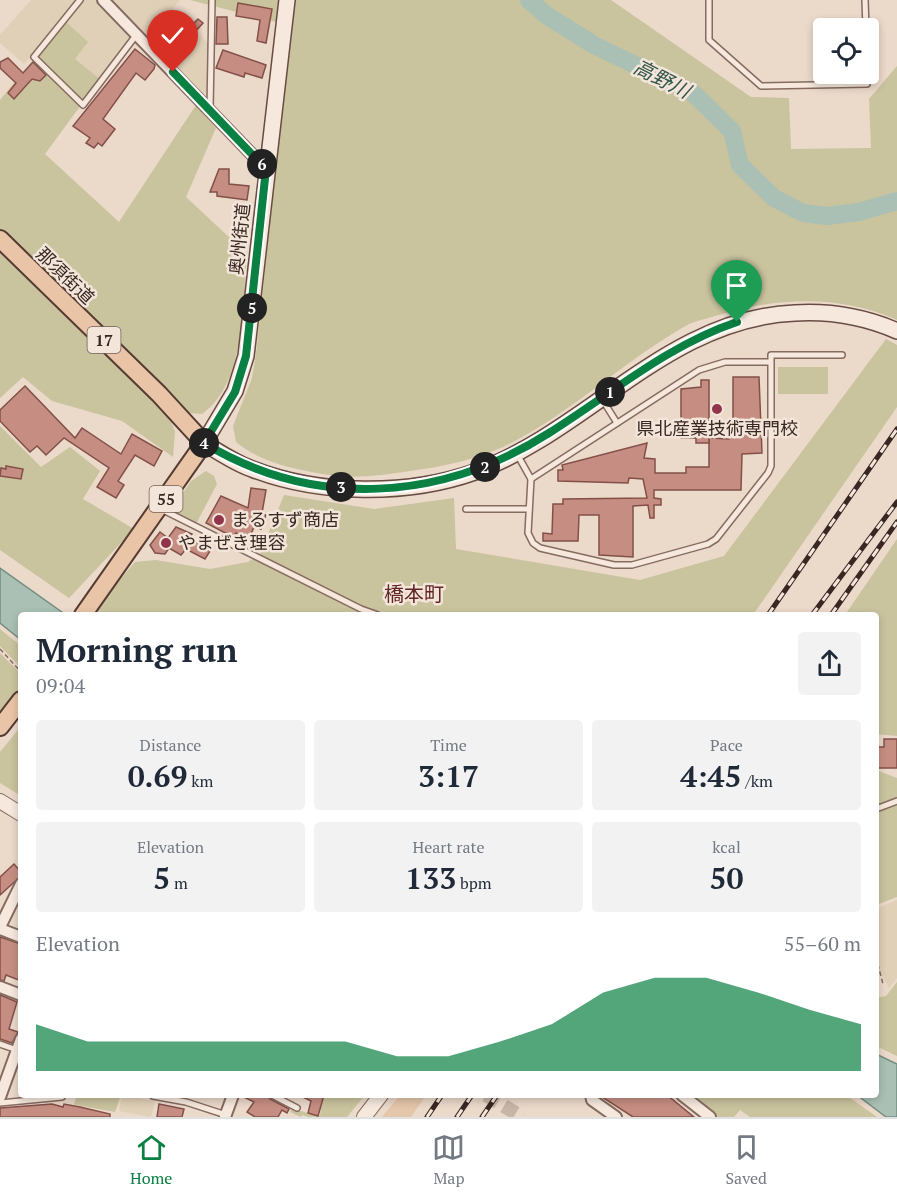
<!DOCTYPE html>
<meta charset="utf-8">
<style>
body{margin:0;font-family:"PT Serif","Noto Sans JP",serif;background:#f2f2f3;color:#1f2937;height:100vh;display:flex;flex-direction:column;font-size:22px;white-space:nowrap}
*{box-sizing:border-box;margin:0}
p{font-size:20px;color:#747a83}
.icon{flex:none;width:33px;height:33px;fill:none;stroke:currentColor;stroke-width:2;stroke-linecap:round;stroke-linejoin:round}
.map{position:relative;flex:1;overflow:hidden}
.panel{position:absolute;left:18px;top:612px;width:861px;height:486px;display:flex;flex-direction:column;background:#fff;border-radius:6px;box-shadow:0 3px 9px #0003}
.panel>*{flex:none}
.buttons{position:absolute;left:813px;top:18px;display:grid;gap:12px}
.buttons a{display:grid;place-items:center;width:66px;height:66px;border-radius:6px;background:#fff;box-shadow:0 3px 9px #0003;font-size:30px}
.pin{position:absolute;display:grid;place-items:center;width:51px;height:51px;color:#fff;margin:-62px -26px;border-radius:50% 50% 50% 0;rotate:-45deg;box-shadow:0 0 6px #0007}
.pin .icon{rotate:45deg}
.km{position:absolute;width:30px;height:30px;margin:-15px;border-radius:50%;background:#222;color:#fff;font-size:16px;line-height:30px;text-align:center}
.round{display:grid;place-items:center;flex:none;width:63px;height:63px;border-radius:6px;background:#f2f2f3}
.headline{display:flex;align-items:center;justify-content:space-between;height:102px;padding:0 18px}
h1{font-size:33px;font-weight:700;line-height:45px}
.stats{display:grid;grid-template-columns:repeat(3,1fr);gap:9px;height:102px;padding:6px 18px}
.stats div{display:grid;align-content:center;border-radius:6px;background:#f2f2f3;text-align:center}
.stats b{font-size:30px;font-weight:700}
.stats small{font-size:16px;font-weight:400}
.stats p{font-size:16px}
.chart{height:168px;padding:12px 18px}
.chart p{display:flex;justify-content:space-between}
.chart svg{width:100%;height:108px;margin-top:6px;fill:#0b8043;opacity:.7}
.menu{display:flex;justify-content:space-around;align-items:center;height:84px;border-top:2px solid #e0e1e3;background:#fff;font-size:16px;color:#747a83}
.menu a{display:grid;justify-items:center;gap:3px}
.menu .current{color:#0b8043}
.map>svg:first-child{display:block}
.farmland{fill:#e0d0b8}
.green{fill:#c9c39e}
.sand{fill:#e4c6aa}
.water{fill:#aac0b4;stroke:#718e80;stroke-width:1.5}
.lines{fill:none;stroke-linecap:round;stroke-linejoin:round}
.river{stroke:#aac0b4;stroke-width:18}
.building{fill:#c68e83;stroke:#835048;stroke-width:1.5}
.tertiary-tunnel{stroke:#c7b5a8;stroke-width:14;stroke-dasharray:14 7;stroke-linecap:butt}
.service-casing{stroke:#866b60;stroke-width:8}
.minor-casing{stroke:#866b60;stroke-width:14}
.tertiary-casing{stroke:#866b60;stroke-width:16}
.secondary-casing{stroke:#684c43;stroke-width:18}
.primary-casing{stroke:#553b33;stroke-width:20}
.path{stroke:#866b60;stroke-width:1.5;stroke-dasharray:4.5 3;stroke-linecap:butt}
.service{stroke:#f6e8dd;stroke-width:5}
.minor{stroke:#f6e8dd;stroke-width:10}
.tertiary{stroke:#f6e8dd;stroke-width:14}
.secondary{stroke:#f6e8dd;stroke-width:15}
.primary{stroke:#eac4a6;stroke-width:16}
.rail-casing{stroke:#382722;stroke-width:5}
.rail{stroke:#f3e5d9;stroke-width:3;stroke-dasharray:9;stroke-linecap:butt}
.route-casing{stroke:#fff;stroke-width:12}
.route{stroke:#0b8043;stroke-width:8}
.poi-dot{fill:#90354c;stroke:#f3e5d9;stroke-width:2}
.labels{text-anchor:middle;stroke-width:5;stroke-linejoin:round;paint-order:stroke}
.shield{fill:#f3e5d9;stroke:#706059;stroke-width:1.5}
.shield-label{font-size:16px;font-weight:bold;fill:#382722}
.street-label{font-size:18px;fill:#382722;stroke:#f3e5d9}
.poi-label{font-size:18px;fill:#382722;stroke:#f3e5d9;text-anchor:start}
.water-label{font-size:20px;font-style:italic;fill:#33564b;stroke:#f3e5d9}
.neighbourhood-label{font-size:20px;fill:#612527;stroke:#f3e5d9}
</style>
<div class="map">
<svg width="897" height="1117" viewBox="0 0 897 1117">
<rect width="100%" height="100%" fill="#ebd9ca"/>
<g class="farmland">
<polygon points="31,0 96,0 132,36 100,79 75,59 62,20 24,64 0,43 0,35"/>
<polygon points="112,0 180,0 148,37"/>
<polygon points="201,35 209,45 208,102 176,67"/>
<polygon points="897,900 897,978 889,988 881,973 876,974 876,909"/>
<polygon points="122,1095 155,1101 151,1117 119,1111"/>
</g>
<g class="green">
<polygon points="190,0 279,0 276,22"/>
<path d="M294,0h317l140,97 38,1 2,51 80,-1 -2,-49 28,-33v254c-56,-25 -120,-23 -178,-5 -10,3 -21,5 -30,9 -65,36 -119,91 -186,123 -29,13 -62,20 -93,24 -26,4 -54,8 -81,4 -32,-5 -68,-12 -93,-33l-3,-16 19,-48 4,-24z"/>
<path d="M65,21l23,21 -13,17 25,20 -55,75 74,68 77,-117 20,23 -30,69 61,57c-5,49 -1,130 -45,160l-14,-1 -31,-25 18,43 -2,26 -51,-36 -70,-20 -29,-24 -23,21v-298z"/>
<polygon points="886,339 897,345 897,407 753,615 99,615 93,611 135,562 156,560 210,569 248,562 260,554 284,495 374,509 454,498 456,549 640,580 724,556"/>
<rect x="778" y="367" width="50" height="27"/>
<polygon points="0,426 41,467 70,447 100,471 83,499 134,529 69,598 0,550"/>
<polygon points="206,471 214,476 217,484 196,524 171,511 191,481"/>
<polygon points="897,539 897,736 876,734 876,615 845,615"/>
<polygon points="0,629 21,646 21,668 0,646"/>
<polygon points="0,653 21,674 21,687 0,715"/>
<polygon points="21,716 21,796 0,783 0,752 18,730"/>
<polygon points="876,770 897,778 897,897 876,905"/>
<polygon points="897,982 897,1056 876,1046 876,998 886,996"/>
<polygon points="77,1095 121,1095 115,1112 76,1105 74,1104"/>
<polygon points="323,1095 365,1095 347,1117 308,1117 302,1115 301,1117 290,1112 292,1108 317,1116 320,1115"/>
<polygon points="689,1095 846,1095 877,1117 750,1117 740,1110 734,1117 717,1117"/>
</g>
<polygon class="sand" points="400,1095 426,1095 411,1117 382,1117"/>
<g class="water">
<polygon points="0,568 66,615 21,615 21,640 0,623"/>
<polygon points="876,1054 897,1064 897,1117 886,1117 857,1095 876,1095"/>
</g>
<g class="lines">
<polyline class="river" points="529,0 546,15 594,45 693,93 732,131 740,165 774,198 803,213 827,216 859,212 897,201"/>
</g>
<g class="building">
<polygon points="238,3 272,9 266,43 257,41 260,20 236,16"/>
<polygon points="217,17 227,17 228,44 216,44"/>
<polygon points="198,19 203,23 181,47 175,37 184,27 187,30"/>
<polygon points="135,49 155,65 154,69 145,80 136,73 103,119 115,129 102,146 98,143 94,148 86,143 90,138 73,126"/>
<polygon points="223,50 266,65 262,78 245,73 244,77 216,68"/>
<polygon points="8,58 23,73 33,62 46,75 40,81 32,79 14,99 8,93 16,83 0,68 0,62"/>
<polygon points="219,169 229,169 229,184 249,186 247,200 217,196 217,192 210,192"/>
<polygon points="733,377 759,377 762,453 742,454 741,490 654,490 654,498 661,499 661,505 654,505 654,518 650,518 648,505 633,506 633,557 599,555 599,515 579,515 578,541 543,541 543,533 552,534 553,504 563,504 563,499 647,498 643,479 629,478 628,483 558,481 558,470 563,470 562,465 647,443 644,458 655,459 655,473 686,473 686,467 709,467 709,438 729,439 729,435 733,435"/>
<polygon points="701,380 709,380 709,443 696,443 696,438 681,438 681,389 701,387"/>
<polygon points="25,386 75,438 82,428 121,454 132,434 162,451 154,466 135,455 118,481 124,485 116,498 97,487 109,468 64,438 46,455 37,446 30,452 0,421 0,410"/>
<polygon points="6,466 23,469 21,479 0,476 1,468 6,469"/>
<polygon points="251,488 266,490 262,513 266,515 261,529 254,527 249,539 236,533 233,537 206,523 221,496 248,508"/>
<polygon points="176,527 192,534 189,538 210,551 205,559 186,549 181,555 169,548 165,554 155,553 150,545 160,532 168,538"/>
<polygon points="884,739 897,739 897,768 877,768 878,747 884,747"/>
<polygon points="14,864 21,872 21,876 0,895 0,877"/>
<polygon points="0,937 21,944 21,981 6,975 4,981 0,980"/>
<polygon points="0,995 17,1002 9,1029 18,1032 12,1043 0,1039"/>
<polygon points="240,1095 267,1095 270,1099 289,1109 287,1113 282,1110 278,1117 255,1117 247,1112 254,1102"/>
<polygon points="299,1095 324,1095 318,1116 308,1113 311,1101"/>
<polygon points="599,1095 667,1095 694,1117 633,1117"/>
<polygon points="52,1104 63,1107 64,1104 80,1107 110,1114 110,1117 0,1117 0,1108"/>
<polygon points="159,1104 184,1109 182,1117 157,1117"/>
</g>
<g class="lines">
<polyline class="tertiary-tunnel" points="486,1095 522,1117"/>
<g class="service-casing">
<g id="service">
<polyline points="80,0 34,57 83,105 137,34"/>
<polyline points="709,0 709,40 761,86 867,84 866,74"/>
<polyline points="865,0 866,28"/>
<polyline points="210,109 212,0"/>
<polyline points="771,362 725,362 699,370 531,479 528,533 533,543 540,548 614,565 632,565 708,544 716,539 768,473 771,466 771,355 842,355"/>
<polyline points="602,399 617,423"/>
<polyline points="517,454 531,479"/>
<polyline points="161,509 361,609 378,615"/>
<polyline points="466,509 529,509"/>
<polyline points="876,809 897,801"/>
<polyline points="0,1044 17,1050"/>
<polyline points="272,1095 297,1108"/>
<polyline points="153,1096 186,1102 226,1115"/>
<polyline points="0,1103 62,1097"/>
</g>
</g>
<g class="minor-casing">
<g id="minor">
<polyline points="103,0 266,169"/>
<polyline points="0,927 21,884"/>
<polyline points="0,929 21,937"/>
<polyline points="0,987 21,995"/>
<polyline points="591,1095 592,1100 616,1117"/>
<polyline points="682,1095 710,1117"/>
<polyline points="0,1097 21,1039"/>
<polyline points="225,1117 233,1095"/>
</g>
</g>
<g class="tertiary-casing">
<g id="tertiary">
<polyline points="0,801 21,814"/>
<polyline points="364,1117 381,1095"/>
</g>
</g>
<g class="secondary-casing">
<path id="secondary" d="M287,0l-41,356 -11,35 -31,52c15,9 31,20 48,26 67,26 155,27 223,3 113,-41 193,-154 320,-159 35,-2 70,4 102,18"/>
</g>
<g class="primary-casing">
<g id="primary">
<polyline points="0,239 159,394 204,443 83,615"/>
<polyline points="0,727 21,700"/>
</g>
</g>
<g class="path">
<polyline points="0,649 21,672"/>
<polyline points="876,957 883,984"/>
</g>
<use href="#service" class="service"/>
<use href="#minor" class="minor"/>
<use href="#tertiary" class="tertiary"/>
<use href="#secondary" class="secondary"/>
<use href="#primary" class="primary"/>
<g class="rail-casing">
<g id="rail">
<polyline points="768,615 897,429"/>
<polyline points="812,615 897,502"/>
<polyline points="831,615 897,522"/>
<polyline points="427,1117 442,1095"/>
<polyline points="457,1117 472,1095"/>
<polyline points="482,1117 497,1095"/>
</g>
</g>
<use href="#rail" class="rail"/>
</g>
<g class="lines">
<g class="route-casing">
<path id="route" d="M173,72l93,97 -20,187 -11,36 -31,51c111,67 238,58 345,-10 62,-39 119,-88 188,-111"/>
</g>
<use href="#route" class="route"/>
</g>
<g class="poi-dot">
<circle cx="717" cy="409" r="6"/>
<circle cx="219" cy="520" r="6"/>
<circle cx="166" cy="543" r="6"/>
</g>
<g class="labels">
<g class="shield">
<rect x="87.5" y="327" width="33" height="26" rx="4.5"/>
<rect x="149.5" y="486" width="33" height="26" rx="4.5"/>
</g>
<g class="shield-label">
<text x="104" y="346">17</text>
<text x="166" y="505">55</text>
</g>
<g class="street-label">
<text transform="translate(240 239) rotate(-84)" y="6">奥州街道</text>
<text transform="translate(65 276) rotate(44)" y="6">那須街道</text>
</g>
<g class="poi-label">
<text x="717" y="435" text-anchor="middle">県北産業技術専門校</text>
<text x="231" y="526">まるすず商店</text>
<text x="178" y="549">やまぜき理容</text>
</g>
<g class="water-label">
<text transform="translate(662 79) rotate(27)" y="7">高野川</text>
</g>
<g class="neighbourhood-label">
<text x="414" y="601">橋本町</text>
</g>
</g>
</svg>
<div class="buttons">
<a><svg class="icon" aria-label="locate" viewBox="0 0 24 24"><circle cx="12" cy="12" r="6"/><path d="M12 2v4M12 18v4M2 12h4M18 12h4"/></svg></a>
</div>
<div class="pin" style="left:737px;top:322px;background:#1e9e55"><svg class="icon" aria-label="arrive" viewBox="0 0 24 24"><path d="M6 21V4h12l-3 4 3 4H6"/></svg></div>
<div class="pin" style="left:173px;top:72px;background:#d93025"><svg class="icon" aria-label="check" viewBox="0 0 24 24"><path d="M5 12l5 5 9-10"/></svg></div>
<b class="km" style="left:610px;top:392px">1</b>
<b class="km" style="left:485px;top:467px">2</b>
<b class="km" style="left:341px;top:487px">3</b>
<b class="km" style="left:204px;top:443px">4</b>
<b class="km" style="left:252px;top:308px">5</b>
<b class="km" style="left:262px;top:164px">6</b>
<section class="panel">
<div class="headline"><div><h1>Morning run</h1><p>09:04</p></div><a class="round"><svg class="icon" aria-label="share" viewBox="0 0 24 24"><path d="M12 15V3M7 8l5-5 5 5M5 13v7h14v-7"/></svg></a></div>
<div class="stats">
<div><p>Distance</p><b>0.69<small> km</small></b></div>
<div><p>Time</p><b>3:17</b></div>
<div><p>Pace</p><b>4:45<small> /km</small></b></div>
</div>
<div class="stats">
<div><p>Elevation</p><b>5<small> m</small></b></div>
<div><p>Heart rate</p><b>133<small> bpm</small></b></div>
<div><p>kcal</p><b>50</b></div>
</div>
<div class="chart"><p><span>Elevation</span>55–60 m</p>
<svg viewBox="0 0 160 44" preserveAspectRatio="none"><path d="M0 44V25L10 32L20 32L30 32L40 32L50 32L60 32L70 38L80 38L90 32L100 25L110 12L120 6L130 6L140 12L150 19L160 25V44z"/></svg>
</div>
</section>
</div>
<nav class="menu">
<a class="current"><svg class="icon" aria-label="home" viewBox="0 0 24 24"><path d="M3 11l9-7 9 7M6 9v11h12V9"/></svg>Home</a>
<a><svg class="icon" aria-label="map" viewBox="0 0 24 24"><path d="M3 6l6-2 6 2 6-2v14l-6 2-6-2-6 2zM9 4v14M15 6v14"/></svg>Map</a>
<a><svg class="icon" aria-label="saved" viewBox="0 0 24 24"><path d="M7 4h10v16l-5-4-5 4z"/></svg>Saved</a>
</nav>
